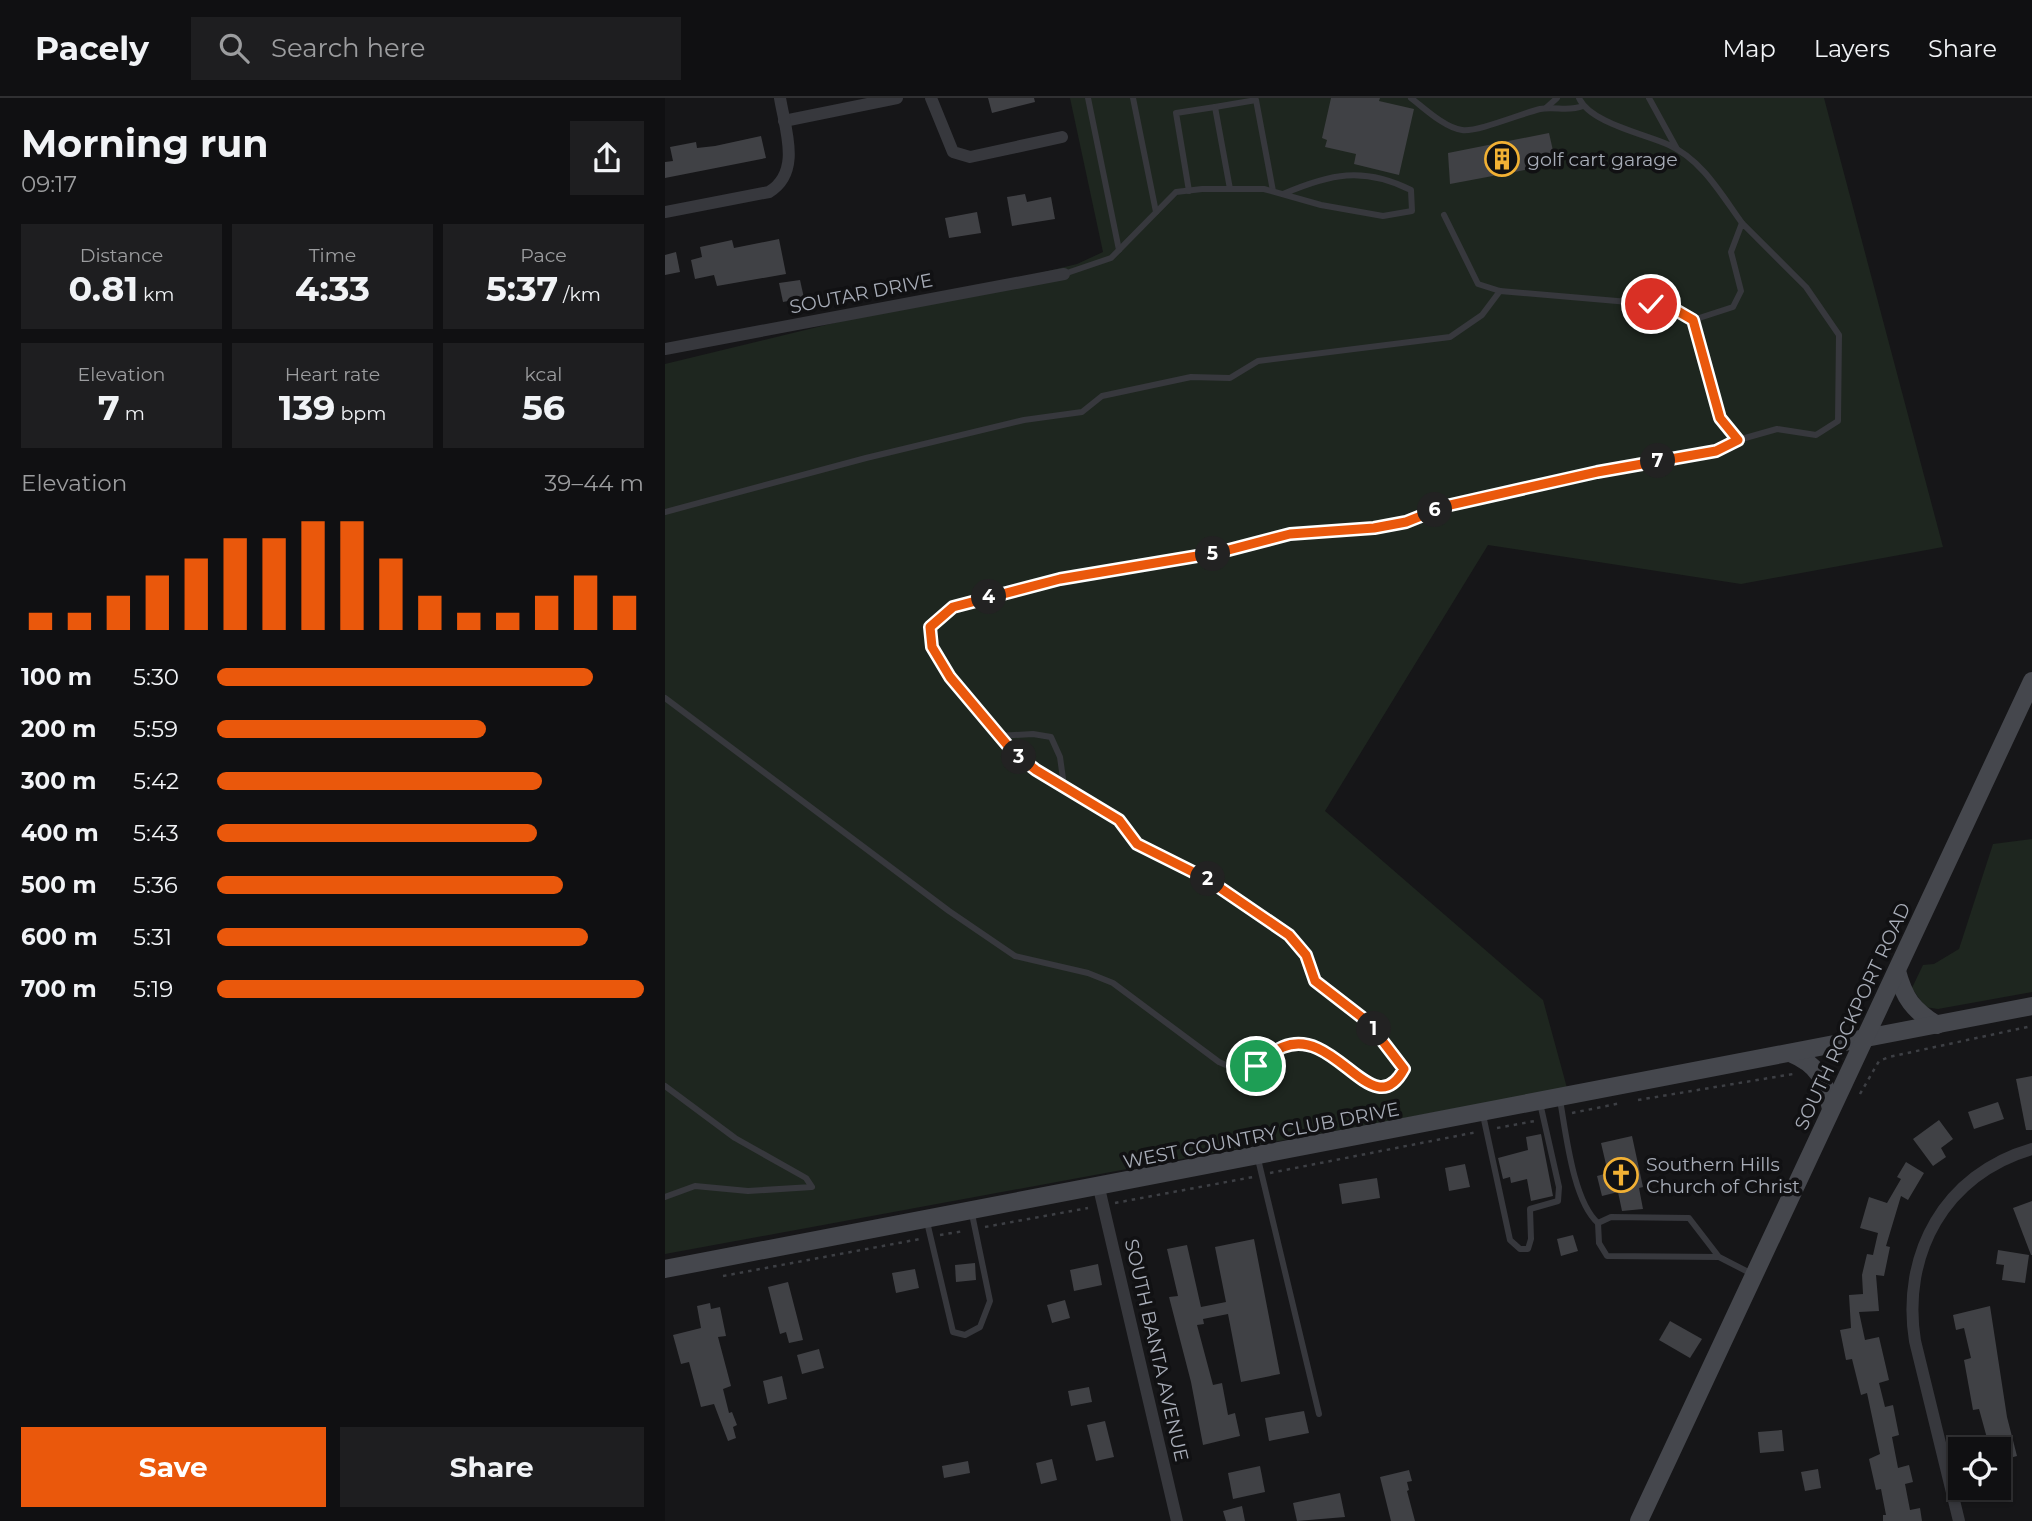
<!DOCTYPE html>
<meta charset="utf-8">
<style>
body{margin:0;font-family:Montserrat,sans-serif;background:#1e1e20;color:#f1f3f6;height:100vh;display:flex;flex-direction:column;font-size:26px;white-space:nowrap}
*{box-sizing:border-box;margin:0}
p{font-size:23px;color:#9c9d9f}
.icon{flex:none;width:38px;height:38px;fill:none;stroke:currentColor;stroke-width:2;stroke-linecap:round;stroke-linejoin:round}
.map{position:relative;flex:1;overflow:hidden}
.drawer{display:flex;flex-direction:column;background:#101012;width:665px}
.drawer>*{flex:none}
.tools{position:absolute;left:1283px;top:1339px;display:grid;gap:14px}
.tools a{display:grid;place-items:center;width:63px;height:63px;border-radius:0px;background:#101012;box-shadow:0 2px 5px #0004,0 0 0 2px #303032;font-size:35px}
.pin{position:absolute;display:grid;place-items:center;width:60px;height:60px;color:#fff;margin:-30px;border:4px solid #fff;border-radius:50%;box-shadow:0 2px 7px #0007}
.km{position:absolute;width:35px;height:35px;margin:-18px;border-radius:50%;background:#222;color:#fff;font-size:19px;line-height:35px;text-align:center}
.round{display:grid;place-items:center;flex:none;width:74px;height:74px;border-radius:0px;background:#1e1e20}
.overview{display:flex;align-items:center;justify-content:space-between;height:119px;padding:0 21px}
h1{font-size:38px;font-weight:700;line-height:52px}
.figures{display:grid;grid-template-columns:repeat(3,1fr);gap:10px;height:119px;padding:7px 21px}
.figures div{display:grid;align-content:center;border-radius:0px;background:#1e1e20;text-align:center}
.figures b{font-size:35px;font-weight:700}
.figures small{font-size:19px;font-weight:400}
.figures p{font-size:19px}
.chart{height:196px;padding:14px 21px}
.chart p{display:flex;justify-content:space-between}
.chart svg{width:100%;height:126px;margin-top:7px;stroke:#ea580c;stroke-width:6}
.cta{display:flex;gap:14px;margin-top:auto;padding:14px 21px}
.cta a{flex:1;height:80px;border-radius:0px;background:#ea580c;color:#fff;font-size:28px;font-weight:700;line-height:80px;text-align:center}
.cta a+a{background:#1e1e20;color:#f1f3f6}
ul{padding:0 21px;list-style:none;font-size:23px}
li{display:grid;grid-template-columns:112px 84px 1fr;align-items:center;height:52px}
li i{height:18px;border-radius:9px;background:#ea580c}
header{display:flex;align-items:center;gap:42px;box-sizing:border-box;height:98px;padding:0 35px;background:#101012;border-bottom:2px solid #303032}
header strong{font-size:33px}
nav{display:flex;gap:38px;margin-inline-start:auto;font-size:24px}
.search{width:490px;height:63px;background:#1e1e20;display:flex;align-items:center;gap:18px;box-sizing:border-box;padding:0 24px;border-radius:0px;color:#9c9d9f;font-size:26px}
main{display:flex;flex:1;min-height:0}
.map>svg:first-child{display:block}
.green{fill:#1e261f}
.building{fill:#404145}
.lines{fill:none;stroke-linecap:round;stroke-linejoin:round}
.path{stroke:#3d3f44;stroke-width:2.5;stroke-dasharray:3.5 5;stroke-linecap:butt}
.lane{stroke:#37383d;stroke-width:6}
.street{stroke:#37383d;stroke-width:12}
.secondary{stroke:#45474d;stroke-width:18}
.route-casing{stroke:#fff;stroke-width:14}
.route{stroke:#ea580c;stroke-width:9}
.labels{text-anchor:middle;stroke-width:7;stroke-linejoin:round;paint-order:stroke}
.poi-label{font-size:19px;fill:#a8adb8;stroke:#111113;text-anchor:start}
.street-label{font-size:19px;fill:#a8adb8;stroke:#111113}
</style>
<header>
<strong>Pacely</strong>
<div class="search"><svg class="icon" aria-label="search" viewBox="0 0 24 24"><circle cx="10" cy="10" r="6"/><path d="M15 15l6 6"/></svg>Search here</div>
<nav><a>Map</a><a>Layers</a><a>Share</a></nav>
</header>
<main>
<section class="drawer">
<div class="overview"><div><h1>Morning run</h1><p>09:17</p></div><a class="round"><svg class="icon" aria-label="share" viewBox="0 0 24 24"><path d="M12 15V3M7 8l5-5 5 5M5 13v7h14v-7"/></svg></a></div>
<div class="figures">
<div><p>Distance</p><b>0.81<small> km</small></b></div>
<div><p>Time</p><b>4:33</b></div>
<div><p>Pace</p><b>5:37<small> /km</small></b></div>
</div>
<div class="figures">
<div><p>Elevation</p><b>7<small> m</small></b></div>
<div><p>Heart rate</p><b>139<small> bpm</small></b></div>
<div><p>kcal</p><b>56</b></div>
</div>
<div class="chart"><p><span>Elevation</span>39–44 m</p>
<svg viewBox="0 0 160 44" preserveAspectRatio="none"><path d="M5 44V38M15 44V38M25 44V32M35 44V25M45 44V19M55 44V12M65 44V12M75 44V6M85 44V6M95 44V19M105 44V32M115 44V38M125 44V38M135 44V32M145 44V25M155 44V32"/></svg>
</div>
<ul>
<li><b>100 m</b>5:30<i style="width:88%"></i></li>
<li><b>200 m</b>5:59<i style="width:63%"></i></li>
<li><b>300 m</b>5:42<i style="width:76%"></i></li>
<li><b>400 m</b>5:43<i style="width:75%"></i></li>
<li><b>500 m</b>5:36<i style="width:81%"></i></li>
<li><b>600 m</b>5:31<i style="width:87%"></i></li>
<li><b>700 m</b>5:19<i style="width:100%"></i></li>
</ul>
<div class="cta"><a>Save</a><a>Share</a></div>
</section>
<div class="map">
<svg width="1367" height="1423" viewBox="0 0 1367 1423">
<rect width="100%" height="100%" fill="#161618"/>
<g class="green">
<polygon points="405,0 1159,0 1278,449 1076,486 823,447 660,713 878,902 902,990 0,1156 0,266 412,166 438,154"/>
<polygon points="1367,741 1367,894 1273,911 1260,909 1247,890 1258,867 1269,866 1294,851 1328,746"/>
</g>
<g class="building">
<polygon points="323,0 369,0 370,4 327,15"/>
<polygon points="666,0 715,0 714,3 749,11 734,77 689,66 691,56 660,49 662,42 657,40"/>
<polygon points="884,35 891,66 785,86 783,55"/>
<polygon points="96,38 101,60 0,80 0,64 8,63 5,49 31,44 32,50 50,48"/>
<polygon points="360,96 362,104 386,99 390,121 347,128 342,99"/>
<polygon points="312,114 316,135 284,140 280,120"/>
<polygon points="114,141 121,176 52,188 49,177 30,181 26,162 37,159 35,149 67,142 69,150"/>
<polygon points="11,154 15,174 0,177 0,157"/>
<polygon points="135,182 139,200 118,204 114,185"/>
<polygon points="1367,978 1367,1032 1361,1032 1351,981"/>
<polygon points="1333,1004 1339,1021 1309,1031 1303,1014"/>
<polygon points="1274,1022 1288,1041 1276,1050 1281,1059 1268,1068 1248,1041"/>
<polygon points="876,1036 888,1098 866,1103 862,1081 846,1085 845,1079 838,1081 833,1060 863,1052 861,1039"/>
<polygon points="967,1038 978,1089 974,1090 978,1111 957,1113 953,1094 937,1098 932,1078 943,1075 936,1045"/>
<polygon points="1241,1064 1259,1075 1243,1102 1236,1098 1221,1148 1225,1149 1219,1178 1211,1177 1214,1213 1194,1214 1200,1242 1214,1239 1224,1282 1214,1285 1220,1309 1228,1307 1234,1337 1227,1339 1233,1370 1244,1367 1248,1384 1240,1386 1245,1412 1255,1410 1257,1423 1218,1423 1218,1417 1221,1417 1216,1391 1211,1392 1204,1361 1215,1356 1202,1295 1196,1297 1187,1261 1181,1262 1175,1232 1186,1230 1184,1197 1198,1196 1197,1177 1202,1156 1208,1157 1213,1135 1195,1130 1204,1099 1222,1105 1236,1081 1232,1079"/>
<polygon points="800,1066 805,1089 784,1093 780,1070"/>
<polygon points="712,1080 715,1100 677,1106 674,1086"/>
<polygon points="1367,1103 1367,1157 1366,1157 1348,1110"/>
<polygon points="908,1137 913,1153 896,1158 892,1141"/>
<polygon points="589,1141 615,1276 576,1284 563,1216 538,1221 539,1226 532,1227 548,1287 557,1285 563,1317 570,1315 575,1338 538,1347 526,1284 504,1199 513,1198 502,1151 522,1147 536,1209 561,1204 550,1149"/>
<polygon points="1333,1152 1364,1157 1360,1185 1337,1182 1339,1167 1331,1166"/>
<polygon points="310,1165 311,1182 291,1184 290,1167"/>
<polygon points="433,1166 437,1187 409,1193 405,1172"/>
<polygon points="250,1171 254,1190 231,1195 227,1175"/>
<polygon points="123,1184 138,1242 124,1245 121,1234 115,1236 103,1189"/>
<polygon points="400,1202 405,1220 387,1225 382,1207"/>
<polygon points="45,1205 46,1211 55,1209 61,1238 53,1239 66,1288 58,1291 64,1315 67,1314 72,1327 68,1329 71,1340 63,1343 49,1306 36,1309 24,1264 16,1266 8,1237 36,1230 32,1208"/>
<polygon points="1325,1208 1342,1319 1352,1358 1334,1363 1334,1351 1325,1351 1314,1311 1308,1312 1299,1262 1306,1260 1299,1230 1291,1232 1288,1217"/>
<polygon points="1005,1223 1037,1241 1025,1260 994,1242"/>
<polygon points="154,1251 159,1270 137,1276 132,1257"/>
<polygon points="117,1278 122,1301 103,1306 98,1283"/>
<polygon points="424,1289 427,1304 406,1308 403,1293"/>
<polygon points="639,1313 644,1335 604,1343 600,1320"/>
<polygon points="440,1323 449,1359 431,1363 422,1327"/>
<polygon points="1117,1332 1119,1353 1095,1355 1093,1334"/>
<polygon points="387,1361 392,1382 376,1386 371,1365"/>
<polygon points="303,1363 305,1375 279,1380 277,1368"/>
<polygon points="595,1368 600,1394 568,1401 563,1375"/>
<polygon points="1153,1371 1156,1390 1140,1393 1136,1374"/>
<polygon points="744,1372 747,1383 742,1384 744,1392 742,1393 750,1423 726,1423 715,1379"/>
<polygon points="675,1395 680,1419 632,1423 628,1405"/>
<polygon points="577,1408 580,1423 561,1423 558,1413"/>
</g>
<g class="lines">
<g class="path">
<polyline points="1195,996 1214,963 1224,959 1367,928"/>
<polyline points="973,1002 1128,976"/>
<polyline points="907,1015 956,1005"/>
<polyline points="832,1030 870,1023"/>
<polyline points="605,1075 812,1034"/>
<polyline points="450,1105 588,1079"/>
<polyline points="320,1129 423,1110"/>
<polyline points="275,1137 299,1133"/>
<polyline points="58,1178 255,1141"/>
</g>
<g class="lane">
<polyline points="423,0 454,152"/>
<polyline points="468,0 491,114"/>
<path d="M746,0c13,10 34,30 51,32 16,2 58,-16 78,-21 15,-3 28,3 43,-3"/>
<path d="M914,0c11,25 66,36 90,47 33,15 52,49 73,78"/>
<polyline points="984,0 1012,51"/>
<polyline points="881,10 892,0"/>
<polyline points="565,91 550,9 591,2 608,93"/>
<polyline points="524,93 511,15 550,9"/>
<path d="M399,176l47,-16 65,-66 26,-3h62l57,16 62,11 29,-5 -1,-21c-48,-24 -81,-16 -128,4"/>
<polyline points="1028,222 1055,320 1073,342"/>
<polyline points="0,414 201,360 359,322 417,314 437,298 526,279 565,280 593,263 785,239 817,217 835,193"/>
<path d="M0,600l284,213 66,45 73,17 25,10 106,79 23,10c20,-8 36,-27 58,-27 40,-2 76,76 104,24l-36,-47 -53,-41 -9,-26 -17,-20 -82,-56 -70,-35 -18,-24 -83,-50 -22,-17 -64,-76 -18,-30 -2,-20 23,-20 107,-28 161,-27 69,-18 84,-5 32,-7 40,-16 151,-34 119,-21 22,-11 39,-11 39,6 22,-14 1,-86 -33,-48 -64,-64 -11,29 10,39 -8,16 -40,13 -19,-11 -22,-5 -152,-13 -22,-7 -34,-69"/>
<polyline points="333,638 368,636 386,639 395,659 399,688"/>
<polyline points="0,988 70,1040 141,1080 147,1089 83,1093 30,1088 0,1099"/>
<path d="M895,1002c6,33 13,101 38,123"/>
<polyline points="818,1017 845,1142 855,1151 863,1151 866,1141 865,1111 893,1103 894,1089 875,1005"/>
<polyline points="593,1061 654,1316"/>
<polyline points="262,1124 288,1234 300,1237 315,1229 325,1203 307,1116"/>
<polyline points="1054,1159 1024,1120 946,1119 933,1125 934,1145 942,1158 1054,1159 1087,1176"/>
</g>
<g class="street">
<polyline points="266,0 288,54 305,59 397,39"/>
<polyline points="119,23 232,0"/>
<path d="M0,114l104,-20c33,-20 16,-63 11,-94"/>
<polyline points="0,251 399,176"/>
<polyline points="434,1090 512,1423"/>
<path d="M1294,1423l-44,-180c-14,-87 30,-167 117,-192"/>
</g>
<g class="secondary">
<path d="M1232,873c7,27 16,39 40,54"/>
<path d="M1125,955c29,12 35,27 41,56"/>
<polyline points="0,1171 1367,908"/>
<polyline points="974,1423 1367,583"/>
</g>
</g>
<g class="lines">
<g class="route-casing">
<path id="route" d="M591,968c8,-5 17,-15 27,-19 53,-22 90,80 121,22l-36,-47 -53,-41 -9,-26 -17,-20 -82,-56 -70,-35 -18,-24 -83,-50 -22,-17 -64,-76 -18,-30 -2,-20 23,-20 107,-28 161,-27 69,-18 84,-6 32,-6 40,-16 151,-34 119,-21 22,-11 -18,-22 -27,-98 -19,-11 -23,-5"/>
</g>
<use href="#route" class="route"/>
</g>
<defs>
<g id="building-ring" transform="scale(1.75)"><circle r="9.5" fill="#111113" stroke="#f2b134" stroke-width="1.5"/><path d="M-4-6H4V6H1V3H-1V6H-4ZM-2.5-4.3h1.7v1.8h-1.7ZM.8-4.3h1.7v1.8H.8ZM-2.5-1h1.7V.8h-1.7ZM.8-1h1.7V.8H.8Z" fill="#f2b134"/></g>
<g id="church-ring" transform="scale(1.75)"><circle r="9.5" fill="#111113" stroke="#f2b134" stroke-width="1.5"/><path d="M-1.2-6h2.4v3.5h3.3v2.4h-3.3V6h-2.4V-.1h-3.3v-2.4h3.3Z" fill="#f2b134"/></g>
</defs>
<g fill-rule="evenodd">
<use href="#building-ring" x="837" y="61"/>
<use href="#church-ring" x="956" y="1077"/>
</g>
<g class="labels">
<g class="poi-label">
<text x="862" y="68">golf cart garage</text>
<text x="981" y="1073">Southern Hills<tspan x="981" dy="22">Church of Christ</tspan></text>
</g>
<g class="street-label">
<text transform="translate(196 195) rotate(-11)" y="7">SOUTAR DRIVE</text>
<text transform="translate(1187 918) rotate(-65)" y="7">SOUTH ROCKPORT ROAD</text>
<text transform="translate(596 1037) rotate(-11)" y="7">WEST COUNTRY CLUB DRIVE</text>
<text transform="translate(492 1252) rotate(77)" y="7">SOUTH BANTA AVENUE</text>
</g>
</g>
</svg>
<div class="tools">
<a><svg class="icon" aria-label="locate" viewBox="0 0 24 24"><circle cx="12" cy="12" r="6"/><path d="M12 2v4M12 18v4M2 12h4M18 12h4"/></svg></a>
</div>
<div class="pin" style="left:591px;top:968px;background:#1e9e55"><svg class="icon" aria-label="arrive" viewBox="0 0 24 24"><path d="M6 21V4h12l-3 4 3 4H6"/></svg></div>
<div class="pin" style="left:986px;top:206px;background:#d93025"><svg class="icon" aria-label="check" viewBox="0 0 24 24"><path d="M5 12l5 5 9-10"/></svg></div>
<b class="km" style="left:709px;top:931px">1</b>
<b class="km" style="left:543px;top:781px">2</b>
<b class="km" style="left:354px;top:659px">3</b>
<b class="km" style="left:324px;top:499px">4</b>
<b class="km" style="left:548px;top:456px">5</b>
<b class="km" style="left:770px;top:412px">6</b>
<b class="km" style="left:993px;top:363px">7</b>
</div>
</main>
